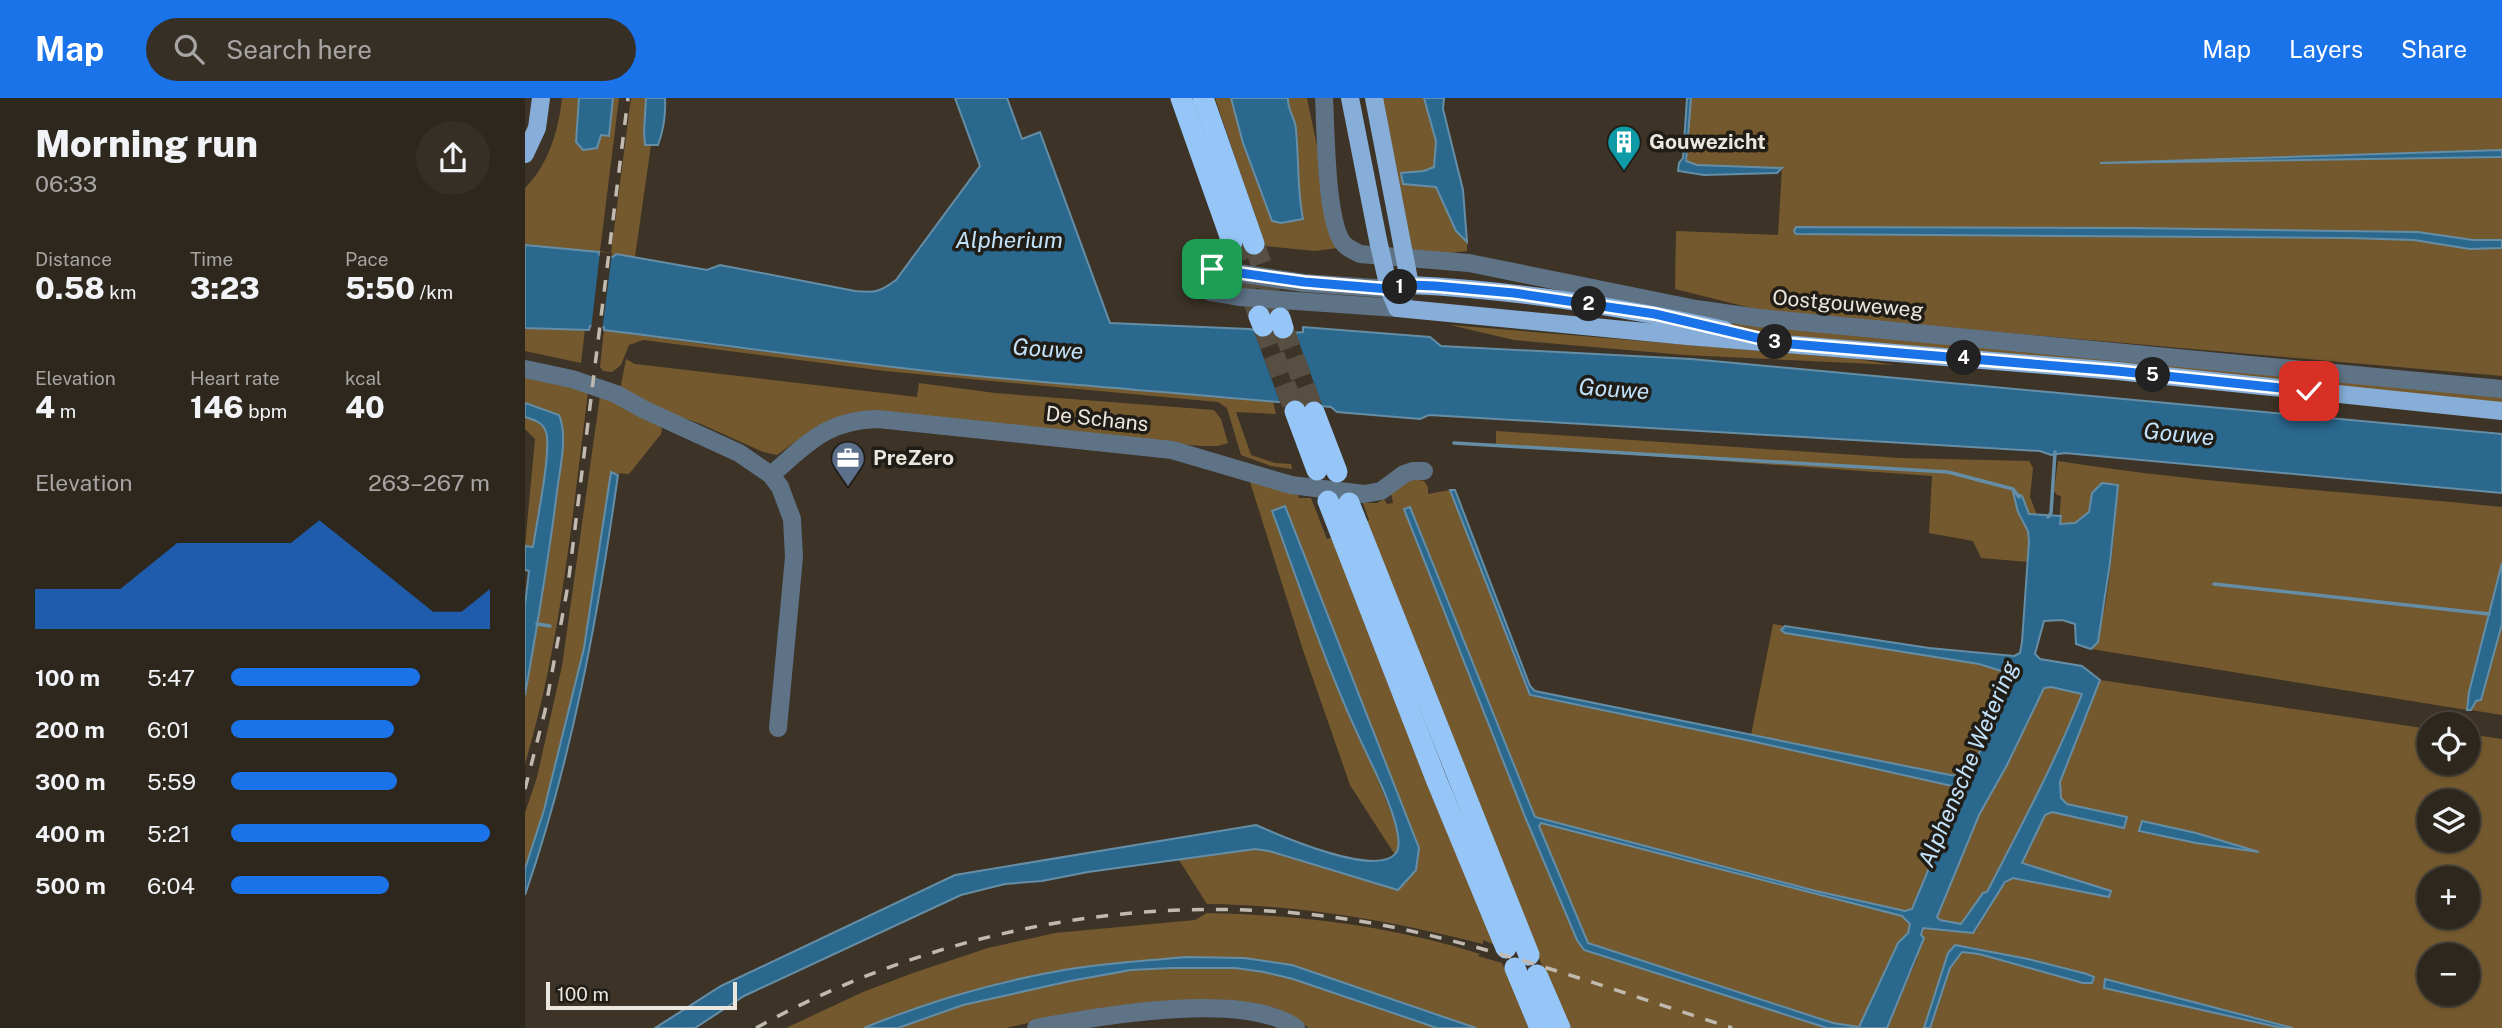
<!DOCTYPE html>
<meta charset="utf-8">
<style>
body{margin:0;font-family:"Public Sans",sans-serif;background:#362f26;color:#f1f3f6;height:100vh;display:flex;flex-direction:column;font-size:26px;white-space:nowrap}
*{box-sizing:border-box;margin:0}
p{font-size:23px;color:#a7a5a4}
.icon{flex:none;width:38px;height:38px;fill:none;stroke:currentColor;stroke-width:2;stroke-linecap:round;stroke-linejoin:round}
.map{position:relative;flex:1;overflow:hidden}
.sheet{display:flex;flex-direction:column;background:#2e271d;width:525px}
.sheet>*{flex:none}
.buttons{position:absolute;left:1892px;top:614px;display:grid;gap:14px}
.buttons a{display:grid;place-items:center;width:63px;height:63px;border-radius:50%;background:#2e271d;box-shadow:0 2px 5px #0004,0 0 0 2px #49443b;font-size:35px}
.scale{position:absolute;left:21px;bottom:18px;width:191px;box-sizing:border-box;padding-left:7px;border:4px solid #ece7de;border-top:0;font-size:19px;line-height:24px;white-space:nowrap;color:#ece7de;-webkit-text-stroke:5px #201c16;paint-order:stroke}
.pin{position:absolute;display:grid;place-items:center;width:60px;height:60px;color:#fff;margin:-30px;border-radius:14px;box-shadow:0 4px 10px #0006}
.km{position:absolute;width:35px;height:35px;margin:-18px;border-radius:50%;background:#222;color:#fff;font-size:19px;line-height:35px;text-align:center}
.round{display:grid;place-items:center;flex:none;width:74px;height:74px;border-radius:37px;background:#362f26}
.summary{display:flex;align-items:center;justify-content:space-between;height:119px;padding:0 35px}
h1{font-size:38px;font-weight:800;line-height:52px}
.stats{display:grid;grid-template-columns:repeat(3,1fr);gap:10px;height:119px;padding:7px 35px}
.stats div{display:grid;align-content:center}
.stats b{font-size:30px;font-weight:800}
.stats small{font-size:19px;font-weight:400}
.stats p{font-size:19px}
.chart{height:196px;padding:14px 35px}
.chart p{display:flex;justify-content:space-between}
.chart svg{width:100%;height:126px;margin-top:7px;fill:#1a73e8;opacity:.7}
ul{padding:0 35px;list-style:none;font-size:23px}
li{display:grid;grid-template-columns:112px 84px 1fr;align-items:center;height:52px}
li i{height:18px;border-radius:9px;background:#1a73e8}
header{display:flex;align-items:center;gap:42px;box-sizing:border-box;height:98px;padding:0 35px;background:#1a73e8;color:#fff}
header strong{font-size:33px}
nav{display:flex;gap:38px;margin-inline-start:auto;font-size:24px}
.search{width:490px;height:63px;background:#362f26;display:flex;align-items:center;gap:18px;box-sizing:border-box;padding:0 24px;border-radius:38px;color:#a7a5a4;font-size:26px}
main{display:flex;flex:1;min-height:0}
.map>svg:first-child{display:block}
.green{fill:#74592e;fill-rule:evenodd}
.water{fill:#2b688e;stroke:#658ea6;stroke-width:2;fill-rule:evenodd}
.pier{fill:#3d3427}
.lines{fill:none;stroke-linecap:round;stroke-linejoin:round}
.stream{stroke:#658ea6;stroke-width:3.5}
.highway-tunnel{stroke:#574f42;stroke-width:21;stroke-dasharray:21 10;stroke-linecap:butt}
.minor{stroke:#5f7387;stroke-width:18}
.major{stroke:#86aed8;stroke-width:18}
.highway{stroke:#96c6f8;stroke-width:21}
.rail{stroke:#c0bab0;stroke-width:3.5;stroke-dasharray:12 12;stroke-linecap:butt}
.route-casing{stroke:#fff;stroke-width:14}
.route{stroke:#1a73e8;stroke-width:9}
.labels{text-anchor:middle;stroke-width:7;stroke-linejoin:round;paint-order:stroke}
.poi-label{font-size:21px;font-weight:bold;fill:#ece7de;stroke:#201c16;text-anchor:start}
.street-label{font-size:21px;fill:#ece7de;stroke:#201c16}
.water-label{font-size:23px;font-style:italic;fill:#c2e2fa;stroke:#201c16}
</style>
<header>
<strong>Map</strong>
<div class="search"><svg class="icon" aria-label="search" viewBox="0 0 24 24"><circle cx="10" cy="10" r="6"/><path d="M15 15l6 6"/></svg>Search here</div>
<nav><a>Map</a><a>Layers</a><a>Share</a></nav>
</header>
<main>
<section class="sheet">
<div class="summary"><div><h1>Morning run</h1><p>06:33</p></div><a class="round"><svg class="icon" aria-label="share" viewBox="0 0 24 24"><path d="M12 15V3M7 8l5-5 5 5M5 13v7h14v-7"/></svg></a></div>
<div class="stats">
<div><p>Distance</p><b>0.58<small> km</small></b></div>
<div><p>Time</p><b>3:23</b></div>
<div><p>Pace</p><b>5:50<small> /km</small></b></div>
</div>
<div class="stats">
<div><p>Elevation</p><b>4<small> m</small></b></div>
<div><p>Heart rate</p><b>146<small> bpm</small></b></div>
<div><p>kcal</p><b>40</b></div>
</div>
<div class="chart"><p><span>Elevation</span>263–267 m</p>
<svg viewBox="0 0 160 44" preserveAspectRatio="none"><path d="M0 44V30L10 30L20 30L30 30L40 22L50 14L60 14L70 14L80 14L90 14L100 6L110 14L120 22L130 30L140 38L150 38L160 30V44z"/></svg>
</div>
<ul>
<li><b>100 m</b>5:47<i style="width:73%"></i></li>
<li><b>200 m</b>6:01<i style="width:63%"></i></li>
<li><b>300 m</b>5:59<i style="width:64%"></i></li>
<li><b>400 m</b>5:21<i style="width:100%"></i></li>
<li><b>500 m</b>6:04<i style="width:61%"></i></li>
</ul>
</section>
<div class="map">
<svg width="1977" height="930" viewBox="0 0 1977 930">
<rect width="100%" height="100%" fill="#3d3427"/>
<g class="green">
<path d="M37,0h17l-3,44 7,8h8l10,-16 8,1 4,-37h6l-19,153 11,2 20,-155h15l-2,33 1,13 6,1 -16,112 -19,-3 -3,3 -15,-2v-3l-73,-7v-57c23,-22 34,-59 37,-90z"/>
<polygon points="690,0 782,0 813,150 790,153 740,148"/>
<polygon points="857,0 899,0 911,43 909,69 899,73 877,75 878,86 911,89 931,133 942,144 942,153 916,156 887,152"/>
<polygon points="1166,0 1977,0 1977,52 1633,64 1977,59 1977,142 1948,142 1893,134 1607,130 1272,129 1269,133 1272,136 1824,140 1889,142 1945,151 1977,150 1977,278 1242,214 1150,191 1151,133 1253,137 1257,70 1172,67 1161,63"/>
<polygon points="1185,223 1977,297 1977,307 1248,239"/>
<polygon points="925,227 1332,261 1369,267 1160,257 989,242"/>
<polygon points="0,230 60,231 56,265 0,253"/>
<polygon points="79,232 206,250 421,275 748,303 751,316 711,314 726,357 750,365 766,366 767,371 746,368 716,357 702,310 693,304 360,273 118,242 104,247 96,267 87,274 78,273 75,269"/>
<polygon points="101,261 110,266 392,299 394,285 470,295 689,312 696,321 703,345 693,348 676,348 319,318 292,328 252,357 238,354 176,326 94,298"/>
<path d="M0,277l63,17c-16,125 -27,251 -63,372v-69l25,-144 9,-136 -34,-12z"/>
<polygon points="75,298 132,324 137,331 136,336 104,376 86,375 59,550 19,712 0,771 0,715 12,679 37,568"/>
<path d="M0,319c9,4 18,5 21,15 6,17 -10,94 -13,116l-8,-2 10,-107 -10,-10z"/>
<polygon points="971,333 1375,360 1504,363 1508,370 1505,399 1512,417 1504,416 1497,399 1493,414 1503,433 1503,464 1456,460 1448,443 1404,435 1407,378 971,347"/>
<path d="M1533,363c147,23 296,31 444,46v56l-33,129 -2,18 -376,-61c18,-21 24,-131 27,-164l-16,-2 -10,10 -3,19 -14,11 -16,1 2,-28 -4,-1 -3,-4z"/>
<polygon points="889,381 899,383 903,389 903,396 925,392 1006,598 1226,643 1432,689 1434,698 1386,811 1380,813 1291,793 1012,720 1009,719 885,409 879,411 1001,721 1055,848 1067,855 1302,930 1046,930 1022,880 839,425 844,422 838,405 852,405 859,401 862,406 868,405 866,395 870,389"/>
<path d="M725,384l48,13 1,3h12l16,41 6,-2 162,408 -12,-5v4c-91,-23 -181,-39 -276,-40l-28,-44 70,-11 20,2 129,39 18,-20 3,-23 -135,-340 -12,4 80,213 21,44 22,55 5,17 -1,9 -4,6 -45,-70 -47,-135z"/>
<path d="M1248,526l12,2 -3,4 197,34 26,8 3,6c-9,26 -25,80 -45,98l-13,-1 -199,-40z"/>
<polygon points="1977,526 1977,617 1946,612 1951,603 1956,602"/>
<path d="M1575,582l329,49v34h38l1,-29 34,5v289h-209l-187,-49 -2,9 178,40h-352l20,-61 12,-15 17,2 104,29h10l1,-6 -7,-3 -115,-27 -20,-1 -28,82h-37l30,-69 6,-31 53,3c6,-15 23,-46 37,-53l95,19 3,-6 -89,-27 23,-49 7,-3 72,16 2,-11 -59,-13c-7,-7 -8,-12 -8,-22zM1904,704h38v38h-38zM1617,723l54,12 57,18 -57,-8 -57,-11zM1904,780h38v39h-38zM1904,858h38v38h-38z"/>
<polygon points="1526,589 1557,595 1536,650 1503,718 1462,794 1436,826 1415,822 1412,819 1454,717 1482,667 1519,590"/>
<polygon points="1015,724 1377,818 1385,826 1383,835 1373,845 1334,929 1308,925 1063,845 1014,728"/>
<path d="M682,815c93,2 185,13 273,41l-2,2 24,7 27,65h-53l-184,-63 -48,-7 -110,3 -71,9 -60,12 -47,13 -92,33h-78l77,-36 50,-19 75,-25 67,-15 140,-13z"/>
<path d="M647,870h63l29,4 29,7 144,49h-128l-31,-19 -32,-6 -209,18 -31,7h-108c79,-33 188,-56 274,-60z"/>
</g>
<g class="water">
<polygon points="54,0 88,0 84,38 76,37 72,50 58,52 51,44"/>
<path d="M121,0h19c1,17 -1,31 -7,47h-13l-1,-14z"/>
<path d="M430,0h52l15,41 18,-7 70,191 139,6 32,5 22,-2v-5l127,10 11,9 250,13 811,75v59l-437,-40 -14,2 -11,-4 -611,-36 -9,4 -83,-7 -6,-5c-129,-13 -257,-21 -385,-34 -115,-12 -228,-29 -342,-43v-3l-14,-1 -1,4 -64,-2v-83l74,7v3l14,2 3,-3 91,16 13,-5 135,26c20,2 25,1 41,-11l84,-114z"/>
<path d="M706,0h57c-1,12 8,21 8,32 3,30 1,59 7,89l-22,4 -9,-2 -29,-78z"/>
<polygon points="899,0 919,0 918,11 938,92 942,144 931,133 911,89 878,86 876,75 899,73 909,69 911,43"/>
<polygon points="1162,0 1166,0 1161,63 1172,67 1257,70 1252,75 1179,77 1153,73 1154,65 1158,60"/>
<polygon points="1977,52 1977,59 1575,65"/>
<polygon points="1271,129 1607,130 1893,134 1948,142 1977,142 1977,150 1945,151 1889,142 1824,140 1271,136 1269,133"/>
<path d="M0,305l34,12c9,21 1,53 -2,76 -8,68 -20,136 -32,204v-90l4,-34 -4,-1v-24l8,1c3,-21 19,-98 13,-115 -3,-10 -12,-12 -21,-15z"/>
<path d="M86,374l7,3c-20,141 -46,284 -93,420v-26l19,-59 40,-162z"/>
<path d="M1577,385l16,2 -8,78 -12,79 -7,7 -15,-5 -1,-20 -13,-4 -18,1 -9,33 5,5 42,7 18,14 -40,102 1,16 6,6 60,13 -3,11 -72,-16 -7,3 -23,48 89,28 -2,6 -96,-19 -8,4 -32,51 -50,-5 -2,7 3,3 -37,90h-60l-243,-78 -7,-10 -51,-121 -122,-310 6,-2 125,310 281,74 89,20 7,-2 47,-113 -2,-9 -206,-46 -221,-46 -80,-205h5l75,196 5,5 415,84 13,1c20,-18 36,-72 45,-98l-3,-6 -26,-8 -194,-31 -4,-3 4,-4 144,22 85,8 6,-3 2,-11 7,-101 -1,-10 -10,-19 -5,-20 9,4 7,18 32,2 -1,8 15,-1 14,-11 3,-19zM1526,589l31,7c-27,69 -61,132 -95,198l-4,1 -22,31 -21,-4 -3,-3 42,-102 28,-50 37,-77zM1016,725l361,93 8,8 -2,9 -10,10 -39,84 -26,-4 -245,-80 -49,-117z"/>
<path d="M760,408l134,342 -3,22 -18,20 -129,-39 -14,-2 -167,23 -46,9 -37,3 -44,11 -217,101 -49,32h-40l66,-42 234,-111 301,-50c25,11 121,53 140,28 12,-16 -21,-82 -29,-99 -38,-78 -65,-162 -95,-243z"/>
<polygon points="1977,465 1977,526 1956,602 1951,603 1946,612 1942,612 1944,594"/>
<polygon points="1617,723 1671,735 1734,754 1671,745 1614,733"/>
<polygon points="1430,847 1503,861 1562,876 1569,879 1567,885 1558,885 1454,856 1437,854 1425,870 1405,930 1399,930 1423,855"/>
<path d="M661,859l58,1 48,7 184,63h-39l-144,-49 -29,-7 -29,-4h-63l-41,2 -61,11 -107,24 -65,23h-34c65,-27 131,-46 200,-58 40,-7 81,-9 122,-13z"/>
<polygon points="1580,881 1768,930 1757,930 1579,890"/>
</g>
<g class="pier">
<polygon points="75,154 87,155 77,234 66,232"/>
<polygon points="727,228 756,232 769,231 799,312 756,307"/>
</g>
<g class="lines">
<g class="stream">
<polyline points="929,345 1423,374 1488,391 1494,399"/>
<polyline points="1523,419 1526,415 1530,354"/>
<polyline points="1689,486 1964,516"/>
<polyline points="12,526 25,528"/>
</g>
<g class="highway-tunnel">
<polyline points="707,144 734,218"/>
<polyline points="729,146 755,218"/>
<polyline points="738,228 770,313"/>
<polyline points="758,230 789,314"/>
</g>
<g class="minor">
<path d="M799,0c2,29 1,131 22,148 4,3 10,6 14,8l109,9 227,46 63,9 743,71"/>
<polygon points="687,171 779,185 864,191 885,187 872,210 714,199 685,194"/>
<polyline points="0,271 47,281 91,296 120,312 214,355 246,377 255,389 267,421 269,459 253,630"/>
<path d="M246,377c37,-32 56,-55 107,-56l294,31 119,35 73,9 17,-3 23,-17 9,-3h11"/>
<path d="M511,930c63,-12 208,-38 260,0"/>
</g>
<g class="major">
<polyline points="825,0 853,142 864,191 872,210 1162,238 1592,273 1977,313"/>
<path d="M849,0l36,187c106,5 212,22 315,45"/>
<polyline points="0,56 12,30 16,0"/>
</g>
<g class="highway">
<polyline points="656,0 707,144"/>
<polyline points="678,0 729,146"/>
<polyline points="734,218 738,228"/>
<polyline points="755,220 758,230"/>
<polyline points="770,313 792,372"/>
<polyline points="789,314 812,374"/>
<polyline points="803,403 911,681 981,850"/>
<polyline points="824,405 1004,857"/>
<polyline points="990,870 1015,930"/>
<polyline points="1012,877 1035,930"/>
</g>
<g class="rail">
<polyline points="0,691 20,613 43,487 103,0"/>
<path d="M231,930c193,-107 425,-145 641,-100 114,24 225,65 335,100"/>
</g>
</g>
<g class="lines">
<g class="route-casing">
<polyline id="route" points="687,171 779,184 864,191 885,187 910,188 989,195 1130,216 1254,245 1592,273 1784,293"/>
</g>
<use href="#route" class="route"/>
</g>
<defs>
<g id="building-pin" transform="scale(1.75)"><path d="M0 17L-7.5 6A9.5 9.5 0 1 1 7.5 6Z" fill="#0f9aa8" stroke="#201c16"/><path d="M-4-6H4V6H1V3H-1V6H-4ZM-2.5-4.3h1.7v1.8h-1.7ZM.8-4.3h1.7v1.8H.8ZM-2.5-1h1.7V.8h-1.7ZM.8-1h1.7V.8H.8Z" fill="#fff"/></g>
<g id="office-pin" transform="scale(1.75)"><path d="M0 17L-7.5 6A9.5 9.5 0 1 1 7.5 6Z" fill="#5c6f8a" stroke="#201c16"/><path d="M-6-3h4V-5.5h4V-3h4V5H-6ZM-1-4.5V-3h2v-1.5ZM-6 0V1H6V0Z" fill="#fff"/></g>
</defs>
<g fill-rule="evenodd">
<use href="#building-pin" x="1099" y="44"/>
<use href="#office-pin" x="323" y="360"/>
</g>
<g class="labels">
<g class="poi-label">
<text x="1124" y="51">Gouwezicht</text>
<text x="348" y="367">PreZero</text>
</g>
<g class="street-label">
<text transform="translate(1323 206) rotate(5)" y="7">Oostgouweweg</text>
<text transform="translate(572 321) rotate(6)" y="7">De Schans</text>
</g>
<g class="water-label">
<text x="484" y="150">Alpherium</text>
<text transform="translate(523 251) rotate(4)" y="8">Gouwe</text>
<text transform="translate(1089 291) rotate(4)" y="8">Gouwe</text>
<text transform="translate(1654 336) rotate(6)" y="8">Gouwe</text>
<text transform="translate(1443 666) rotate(-67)" y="8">Alphensche Wetering</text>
</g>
</g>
</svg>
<div class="buttons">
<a><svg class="icon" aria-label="locate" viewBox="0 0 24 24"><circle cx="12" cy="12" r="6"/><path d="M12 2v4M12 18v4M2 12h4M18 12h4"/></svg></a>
<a><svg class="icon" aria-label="layers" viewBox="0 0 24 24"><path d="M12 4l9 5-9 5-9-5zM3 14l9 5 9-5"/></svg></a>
<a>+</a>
<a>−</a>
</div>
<div class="scale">100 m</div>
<div class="pin" style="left:687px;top:171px;background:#1e9e55"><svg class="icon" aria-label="arrive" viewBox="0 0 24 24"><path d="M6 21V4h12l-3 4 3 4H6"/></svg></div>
<div class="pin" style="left:1784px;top:293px;background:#d93025"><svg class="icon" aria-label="check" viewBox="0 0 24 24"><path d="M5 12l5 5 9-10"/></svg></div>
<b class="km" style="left:875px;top:189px">1</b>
<b class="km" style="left:1064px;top:206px">2</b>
<b class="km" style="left:1250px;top:244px">3</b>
<b class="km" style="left:1439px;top:260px">4</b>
<b class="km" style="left:1628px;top:277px">5</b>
</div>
</main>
